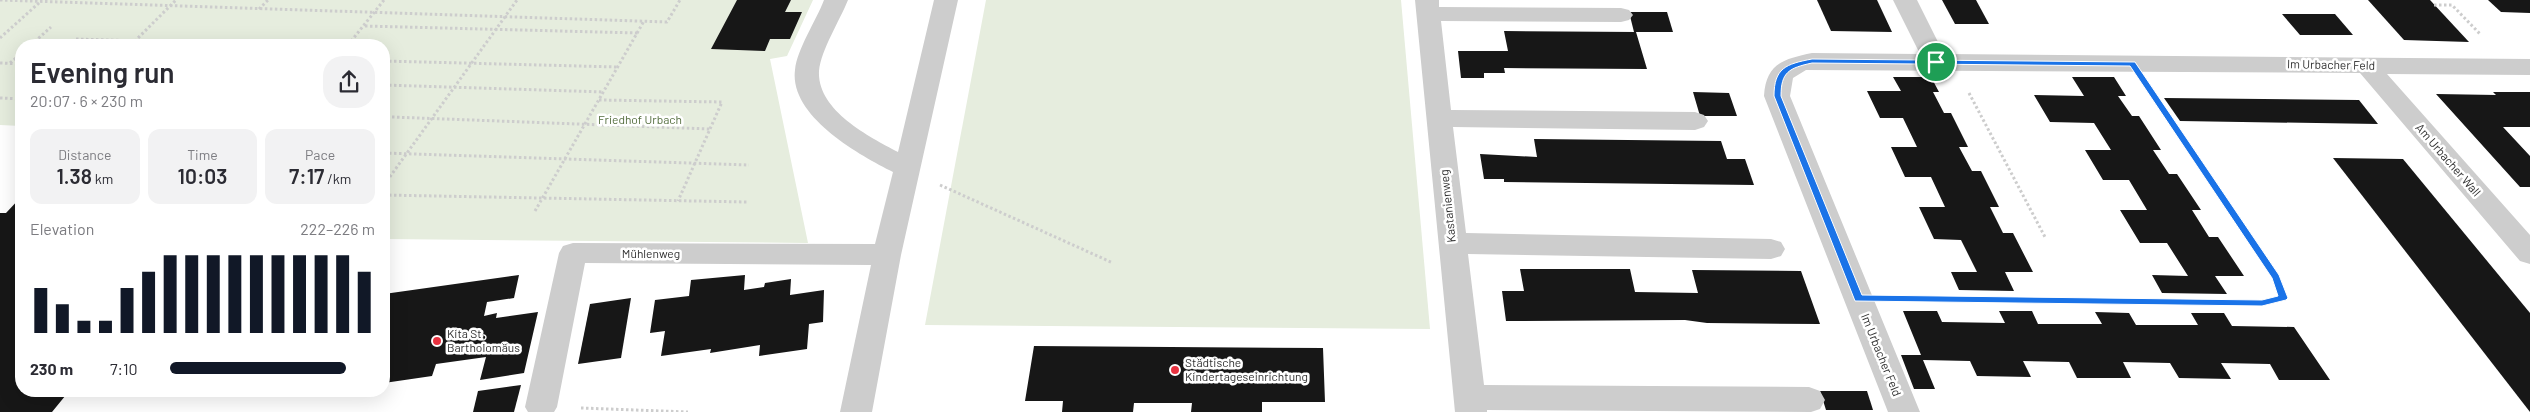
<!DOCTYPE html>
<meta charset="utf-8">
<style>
body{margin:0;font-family:Barlow,sans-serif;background:#f2f2f3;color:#2b2b33;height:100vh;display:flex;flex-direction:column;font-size:19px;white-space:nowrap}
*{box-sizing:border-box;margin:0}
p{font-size:16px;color:#7c7c81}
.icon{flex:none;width:28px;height:28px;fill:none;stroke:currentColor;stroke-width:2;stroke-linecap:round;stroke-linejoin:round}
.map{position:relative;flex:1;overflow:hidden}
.sheet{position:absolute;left:15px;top:39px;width:375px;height:358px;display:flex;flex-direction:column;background:#fff;border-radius:20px;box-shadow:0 5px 20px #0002}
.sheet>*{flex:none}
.pin{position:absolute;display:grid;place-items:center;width:42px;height:42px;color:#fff;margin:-21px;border:2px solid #fff;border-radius:50%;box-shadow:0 1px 5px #0007}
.round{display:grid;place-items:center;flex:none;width:52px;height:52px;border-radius:20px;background:#f2f2f3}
.summary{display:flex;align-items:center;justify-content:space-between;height:85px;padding:0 15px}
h1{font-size:28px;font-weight:600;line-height:38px}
.figures{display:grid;grid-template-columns:repeat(3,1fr);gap:8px;height:85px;padding:5px 15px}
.figures div{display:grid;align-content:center;border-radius:12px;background:#f2f2f3;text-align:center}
.figures b{font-size:21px;font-weight:600}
.figures small{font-size:14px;font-weight:400}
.figures p{font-size:14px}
.chart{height:140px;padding:10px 15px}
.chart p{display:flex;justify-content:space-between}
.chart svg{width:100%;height:90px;margin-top:5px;stroke:#111827;stroke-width:6}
ul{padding:0 15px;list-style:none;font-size:16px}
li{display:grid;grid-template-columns:80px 60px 1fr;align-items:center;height:38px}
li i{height:12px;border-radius:6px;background:#111827}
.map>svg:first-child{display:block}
.green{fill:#e6edde}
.building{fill:#171717}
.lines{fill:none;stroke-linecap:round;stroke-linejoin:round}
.path{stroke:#cdcdcd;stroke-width:3;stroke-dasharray:2.5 2.5;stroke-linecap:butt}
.minor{fill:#cdcdcd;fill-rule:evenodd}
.route{fill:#1a73e8;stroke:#fff;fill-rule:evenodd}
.poi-dot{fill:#e83240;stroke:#fff;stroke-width:2}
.labels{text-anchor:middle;stroke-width:5;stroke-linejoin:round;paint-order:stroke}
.street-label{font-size:12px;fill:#303030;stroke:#fff}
.park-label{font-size:12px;fill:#536d3d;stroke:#fff}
.poi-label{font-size:12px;fill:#303030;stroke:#fff;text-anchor:start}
</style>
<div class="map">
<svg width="2530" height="412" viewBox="0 0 2530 412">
<rect width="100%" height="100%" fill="#fff"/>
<g class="green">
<polygon points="0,0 813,0 787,56 770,59 808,243 384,239 384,45 21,45 21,126 0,125"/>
<polygon points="986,0 1401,0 1430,329 925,325"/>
</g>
<g class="building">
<polygon points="737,0 791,0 785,12 802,12 790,39 770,39 765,51 711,49"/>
<polygon points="1817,0 1877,0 1892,32 1831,31"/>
<polygon points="1942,0 1976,0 1989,24 1955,24"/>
<polygon points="2368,0 2430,0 2469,42 2404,40"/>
<polygon points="2488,0 2530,0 2530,13 2501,12"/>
<polygon points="1629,12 1667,12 1673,32 1634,32"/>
<polygon points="2282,14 2335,14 2353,35 2300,35"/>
<polygon points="1504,31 1636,32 1647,69 1504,68 1505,73 1484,73 1484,78 1461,78 1458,51 1508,51"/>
<polygon points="1893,77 1931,77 1939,92 1933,92 1944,113 1951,113 1968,147 1959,147 1972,171 1981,171 1999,207 1990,207 2003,233 2013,233 2033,272 2005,272 2014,291 1959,290 1951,272 1977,272 1961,240 1934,239 1919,207 1945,207 1931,177 1905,177 1891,147 1917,147 1903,118 1880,118 1867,91 1901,91"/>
<polygon points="2072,77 2114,77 2126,96 2118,96 2132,116 2139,116 2161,150 2153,150 2169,174 2177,174 2201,210 2192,210 2209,237 2218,237 2244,276 2215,276 2227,294 2162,293 2152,275 2188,276 2167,243 2140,243 2120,210 2147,210 2129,180 2103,180 2085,150 2111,150 2094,123 2050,122 2034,95 2084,96"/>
<polygon points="1693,92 1729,93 1737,116 1700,116"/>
<polygon points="2493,92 2530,92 2530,127 2503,127 2530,156 2530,187 2520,187 2436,94 2496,95"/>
<polygon points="2164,98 2359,100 2378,124 2180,121"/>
<polygon points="1534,139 1721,141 1727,159 1745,159 1754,185 1504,182 1504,179 1484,179 1480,154 1537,157"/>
<polygon points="2333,158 2403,159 2530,313 2530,412"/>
<polygon points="21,197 21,390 70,390 52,412 0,412 0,213 6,213"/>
<polygon points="1520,269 1630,269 1635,292 1698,293 1692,270 1801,271 1820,324 1707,323 1685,320 1506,321 1502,291 1524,291"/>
<polygon points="519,275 514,298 487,302 484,316 497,313 496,318 538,312 524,373 480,380 486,357 436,364 432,376 384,383 384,294"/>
<polygon points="745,275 744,290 764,287 765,283 791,279 790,295 824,290 823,322 809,324 807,349 759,356 760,345 710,353 711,349 661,356 665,331 650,333 655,300 689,296 691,280"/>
<polygon points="631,298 621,358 578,364 590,304"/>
<polygon points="1903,311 1937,311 1942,322 2005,323 1999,311 2032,311 2038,324 2102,324 2095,312 2129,313 2136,325 2198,325 2191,313 2224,313 2232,326 2294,327 2330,380 2279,380 2270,364 2221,363 2231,379 2179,378 2170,363 2123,362 2131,378 2077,378 2069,362 2023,361 2031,377 1977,376 1970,361 1923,360 1935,389 1914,389 1901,355 1921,355"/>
<polygon points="1034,346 1323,348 1325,402 1262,402 1262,412 1191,412 1192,403 1134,403 1133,412 1062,412 1063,401 1025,401"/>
<polygon points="521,385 514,412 473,412 478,391"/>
<polygon points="1820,391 1867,391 1873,410 1826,410"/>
</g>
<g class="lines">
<g class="path">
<polyline points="0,0 667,22 680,0"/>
<polyline points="2434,5 2452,5 2481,35"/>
<polyline points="259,9 268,0"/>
<polyline points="365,26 638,33"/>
<polyline points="0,38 40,2"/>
<polyline points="76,39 173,42 169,45"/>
<polyline points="31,45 51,27"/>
<polyline points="131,45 176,0"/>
<polyline points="348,45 384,0"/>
<polyline points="384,61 618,67"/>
<polyline points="0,63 21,64"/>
<polyline points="10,63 21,54"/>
<polyline points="384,85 604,92"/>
<polyline points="1969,93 2045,237"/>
<polyline points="0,98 21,99"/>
<polyline points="599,100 722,102 678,201"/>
<polyline points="392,117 710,129"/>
<polyline points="384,153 749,165"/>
<polyline points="384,185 517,0"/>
<polyline points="940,185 1113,263"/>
<polyline points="384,195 747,202"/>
<polyline points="535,211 644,21"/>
<polyline points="1899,299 2262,303 2283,298 2276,277 2154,95"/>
<polyline points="581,408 688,412"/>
</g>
<g class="minor">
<path d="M824,0h24c-8,20 -27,50 -29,71 -2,39 49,65 79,81l36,-152h24l-57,255 -29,157h-32l31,-147 -286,-2 -28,144 -3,5h-26l-3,-5 34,-154 4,-7 10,-3 302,1 18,-72c-34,-17 -104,-56 -98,-102 2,-21 21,-49 29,-70z"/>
<polygon points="1415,0 1439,0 1439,7 1621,8 1629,10 1633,15 1629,20 1621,22 1441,21 1451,110 1695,112 1704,115 1708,121 1704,127 1695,130 1453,127 1466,233 1771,239 1781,242 1785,249 1781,256 1771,259 1468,254 1484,385 1809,387 1820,391 1825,400 1820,409 1811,412 1487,410 1487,412 1455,412"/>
<path d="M1893,0h24l27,54 586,5v16l-143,-1 143,161v29l-10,-3 -160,-188 -554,-3 -13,8 -3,18 130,316h-32l-124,-316c2,-33 20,-37 48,-43l108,1z"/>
</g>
</g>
<path class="route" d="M1812,59l323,3 144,213 9,23 -2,2 -24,6 -407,-5 -81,-205c0,-28 12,-32 38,-37zM1812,63l318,3 142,212 6,18 -16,4 -400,-5 -81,-199c0,-24 8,-28 31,-33z"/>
<g class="poi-dot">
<circle cx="437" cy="341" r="5"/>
<circle cx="1175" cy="370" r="5"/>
</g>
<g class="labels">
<g class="street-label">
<text transform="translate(2331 65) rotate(1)" y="4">Im Urbacher Feld</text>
<text transform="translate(2448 160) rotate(49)" y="4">Am Urbacher Wall</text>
<text transform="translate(1448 206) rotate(-96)" y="4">Kastanienweg</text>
<text x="651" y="258">Mühlenweg</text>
<text transform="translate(1881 355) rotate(68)" y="4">Im Urbacher Feld</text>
</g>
<g class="park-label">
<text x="640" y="124">Friedhof Urbach</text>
</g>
<g class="poi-label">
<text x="447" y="338">Kita St.<tspan x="447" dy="14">Bartholomäus</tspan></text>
<text x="1185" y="367">Städtische<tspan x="1185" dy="14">Kindertageseinrichtung</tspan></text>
</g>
</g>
</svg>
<div class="pin" style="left:1936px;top:62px;background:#1e9e55"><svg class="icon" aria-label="arrive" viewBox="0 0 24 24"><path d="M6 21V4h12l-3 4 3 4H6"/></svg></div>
<section class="sheet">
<div class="summary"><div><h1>Evening run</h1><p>20:07 · 6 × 230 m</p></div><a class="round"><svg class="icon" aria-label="share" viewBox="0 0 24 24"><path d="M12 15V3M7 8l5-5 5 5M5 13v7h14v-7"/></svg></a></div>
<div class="figures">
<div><p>Distance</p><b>1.38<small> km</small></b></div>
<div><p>Time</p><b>10:03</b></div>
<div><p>Pace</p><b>7:17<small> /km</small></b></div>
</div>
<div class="chart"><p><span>Elevation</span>222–226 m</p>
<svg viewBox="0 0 160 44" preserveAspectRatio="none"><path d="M5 44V22M15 44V30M25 44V38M35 44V38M45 44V22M55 44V14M65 44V6M75 44V6M85 44V6M95 44V6M105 44V6M115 44V6M125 44V6M135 44V6M145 44V6M155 44V14"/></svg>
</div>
<ul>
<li><b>230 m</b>7:10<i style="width:86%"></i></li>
</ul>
</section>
</div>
